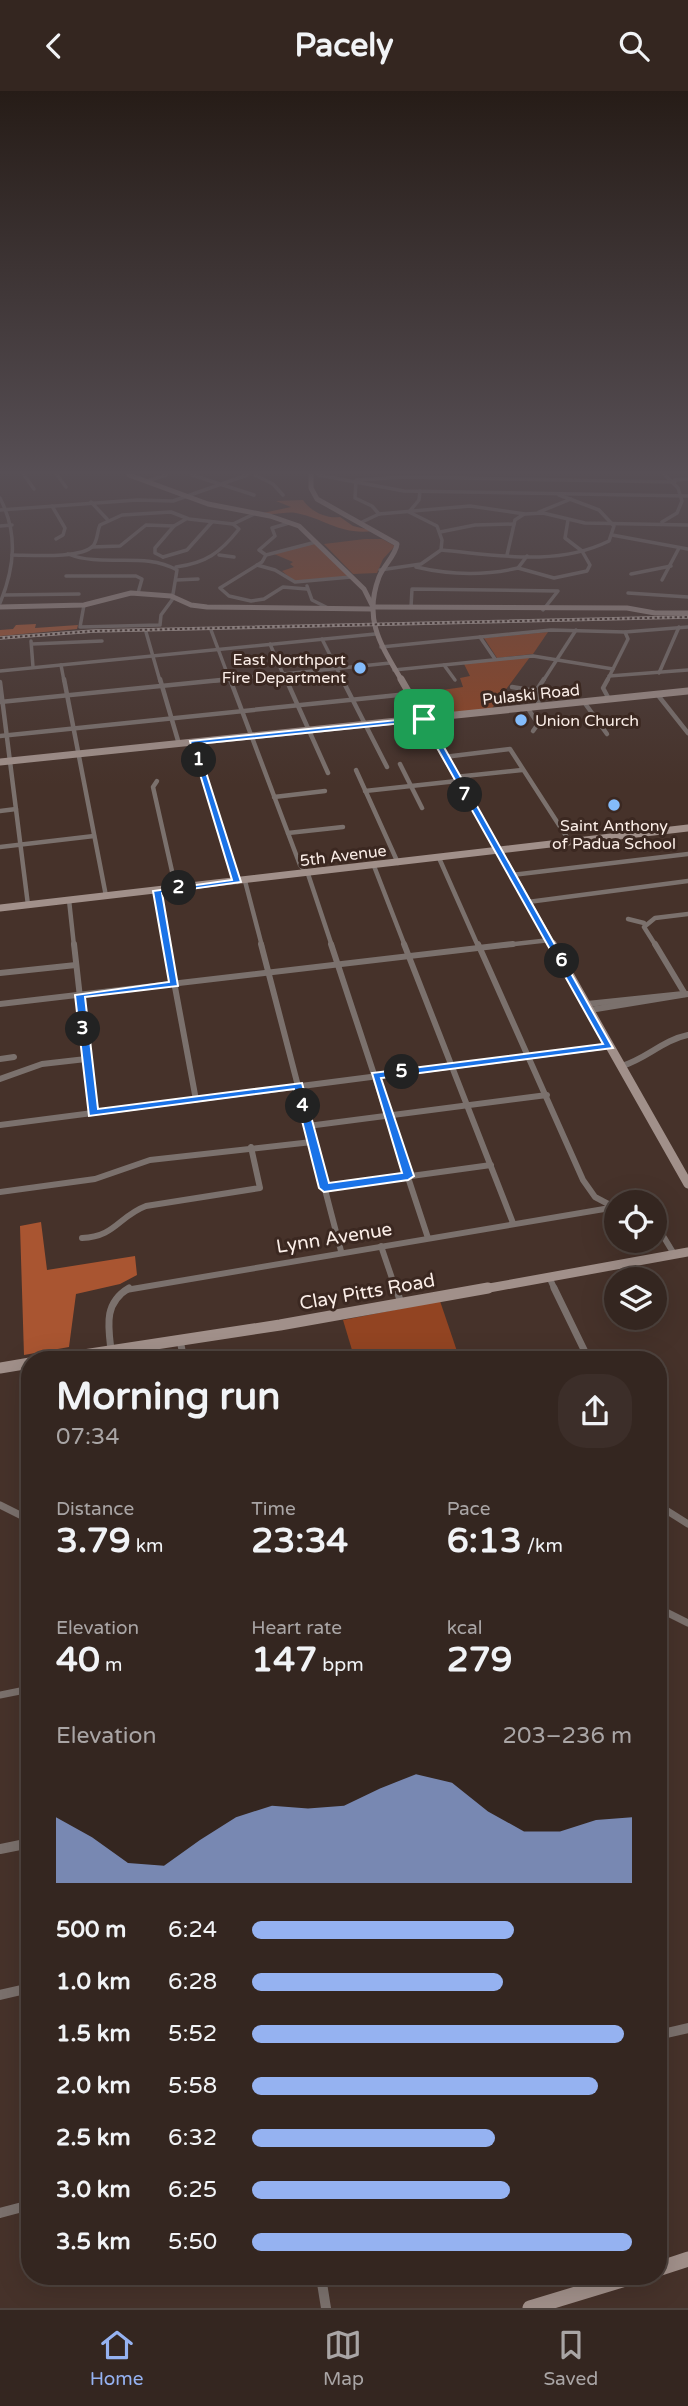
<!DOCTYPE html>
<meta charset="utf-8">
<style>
body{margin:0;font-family:"Varela Round",sans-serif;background:#3c2e29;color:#f1f3f6;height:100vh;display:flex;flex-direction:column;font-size:26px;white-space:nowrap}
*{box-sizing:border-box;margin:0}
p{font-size:23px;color:#a9a5a5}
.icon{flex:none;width:38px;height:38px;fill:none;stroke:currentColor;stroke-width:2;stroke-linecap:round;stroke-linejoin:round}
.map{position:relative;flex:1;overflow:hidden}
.panel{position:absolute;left:21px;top:1260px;width:646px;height:934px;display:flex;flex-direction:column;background:#342620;border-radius:28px;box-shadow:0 7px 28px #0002,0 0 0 2px #4e433e}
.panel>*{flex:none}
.buttons{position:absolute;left:604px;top:1099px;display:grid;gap:14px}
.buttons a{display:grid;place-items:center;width:63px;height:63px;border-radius:50%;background:#342620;box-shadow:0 7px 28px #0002,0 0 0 2px #4e433e;font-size:35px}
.pin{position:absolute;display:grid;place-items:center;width:60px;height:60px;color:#fff;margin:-30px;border-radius:14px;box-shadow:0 4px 10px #0006}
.km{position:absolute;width:35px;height:35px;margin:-18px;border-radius:50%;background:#222;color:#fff;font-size:19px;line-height:35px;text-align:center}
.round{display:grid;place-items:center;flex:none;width:74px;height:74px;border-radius:28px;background:#3c2e29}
.head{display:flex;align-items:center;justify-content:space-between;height:119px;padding:0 35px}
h1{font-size:38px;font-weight:800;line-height:52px}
.metrics{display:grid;grid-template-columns:repeat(3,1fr);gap:10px;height:119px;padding:7px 35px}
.metrics div{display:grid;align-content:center}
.metrics b{font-size:35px;font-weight:800}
.metrics small{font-size:19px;font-weight:400}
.metrics p{font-size:19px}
.chart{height:196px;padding:14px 35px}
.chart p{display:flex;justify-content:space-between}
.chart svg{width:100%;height:126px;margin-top:7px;fill:#95b2f1;opacity:.7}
ul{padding:0 35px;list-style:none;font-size:23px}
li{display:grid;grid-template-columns:112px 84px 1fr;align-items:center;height:52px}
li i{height:18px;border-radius:9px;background:#95b2f1}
header{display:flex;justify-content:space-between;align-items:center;height:91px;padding:0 35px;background:#342620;font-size:32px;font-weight:800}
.tabs{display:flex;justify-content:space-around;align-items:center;height:98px;border-top:2px solid #4e433e;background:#342620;font-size:19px;color:#a9a5a5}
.tabs a{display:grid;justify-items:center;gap:4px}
.tabs .active{color:#95b2f1}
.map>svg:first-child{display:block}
.green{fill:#924422}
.forest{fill:#a95531}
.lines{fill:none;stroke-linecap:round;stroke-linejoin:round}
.street-far4{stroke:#7b716d;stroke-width:3.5}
.street-far3{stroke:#7b716d;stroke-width:4.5}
.street-far2{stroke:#7b716d;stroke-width:6}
.street-far1{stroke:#7b716d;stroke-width:7}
.street{stroke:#7b716d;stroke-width:10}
.secondary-far4{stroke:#a1908a;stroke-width:5}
.secondary-far3{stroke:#a1908a;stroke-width:7}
.secondary-far2{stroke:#a1908a;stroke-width:9}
.secondary-far1{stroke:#a1908a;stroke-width:11}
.secondary{stroke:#a1908a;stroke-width:15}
.rail-casing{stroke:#bcada6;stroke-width:3.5}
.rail{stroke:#3b2821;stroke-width:2;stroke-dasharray:2.5;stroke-linecap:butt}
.route{fill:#1a73e8;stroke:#fff;stroke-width:2;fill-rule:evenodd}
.poi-dot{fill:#84bcfb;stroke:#3b2821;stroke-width:2.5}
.labels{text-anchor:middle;stroke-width:6;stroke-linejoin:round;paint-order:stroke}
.far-poi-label{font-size:16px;fill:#fbeee8;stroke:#3b2821;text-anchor:end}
.far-street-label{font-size:16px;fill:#fbeee8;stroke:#3b2821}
.street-label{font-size:19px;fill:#fbeee8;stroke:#3b2821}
</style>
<header><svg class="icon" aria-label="back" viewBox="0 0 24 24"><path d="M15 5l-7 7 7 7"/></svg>Pacely<svg class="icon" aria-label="search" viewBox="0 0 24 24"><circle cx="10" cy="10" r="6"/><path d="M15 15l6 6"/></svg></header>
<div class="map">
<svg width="688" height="2217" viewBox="0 0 688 2217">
<rect width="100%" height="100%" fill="#46322a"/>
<g class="green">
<polygon points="365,448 382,448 395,455 383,468 377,482 353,483 324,453"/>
<polygon points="314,452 348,485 294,490 282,480 294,476 290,473 293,471 274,463"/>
<polygon points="548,541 533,563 497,567 484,547"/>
<polygon points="530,566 490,620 452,623 445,615 424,617 415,603 463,596 460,587 470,585 464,573"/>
<polygon points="440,1210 460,1269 355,1269 343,1229"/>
</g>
<g class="forest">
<path d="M303,409c7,11 23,19 37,17l13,9 21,5c-35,4 -45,-11 -78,-18 -11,-2 -21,3 -33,0l28,-6 -15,-6z"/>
<polygon points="36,533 35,537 78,534 77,538 0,545 0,539 13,538 16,534"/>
<polygon points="41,1131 47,1179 135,1165 137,1184 120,1193 76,1203 69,1256 24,1264 20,1135"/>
</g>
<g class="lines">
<g class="street-far4">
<polyline points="24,384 34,398"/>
<polyline points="57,384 66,396"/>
<polyline points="192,384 254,404"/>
<polyline points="255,384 273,393 283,404"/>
<polyline points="318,384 404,400 688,405"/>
<polyline points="674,389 688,388"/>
<polyline points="147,390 166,384"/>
<path d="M0,407c18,35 15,69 0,105"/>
<polyline points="91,411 107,428"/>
<polyline points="52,415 65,437 63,444 56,448"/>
<polyline points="0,419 137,409 173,410 247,384"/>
<polyline points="539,421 571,408"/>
<polyline points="379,423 372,415 355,407 356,389 406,386 675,391"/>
<polyline points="662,431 677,422 682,410 678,397 665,384"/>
<polyline points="289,432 272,437 275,445 259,459 266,464 262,471 220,497 229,505 251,510 264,508 283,496 307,498"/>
<polyline points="360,432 379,423 470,415 525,423 543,422 585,432 688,434"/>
<polyline points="0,435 12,434"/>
<polyline points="440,441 475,434 514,433"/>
<polyline points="612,444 688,458"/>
<polyline points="92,456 120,455 146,434 174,435"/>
<path d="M441,459c57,5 115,17 168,-9l5,-15 -15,-16 -40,-15"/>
<path d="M68,463c35,14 76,-3 109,16l-5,30 -11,15 -1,10 -80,2 4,-22"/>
<path d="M12,464c18,0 69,4 81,-9 5,-6 4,-15 7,-21l22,-10 49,-3 18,7 44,5 23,-11"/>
<polyline points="219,464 234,466"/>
<polyline points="266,464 316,451"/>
<polyline points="507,464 515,429 524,423"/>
<polyline points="163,466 187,459 212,431"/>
<polyline points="163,466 155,462 155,457 174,435 186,428"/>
<polyline points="257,474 275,479 295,491 351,486"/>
<path d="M176,476c30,-4 44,-14 63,-38l-6,-5"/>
<path d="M416,476c34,8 67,9 102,1l9,-12"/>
<polyline points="518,477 554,487 587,480 590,474 582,460 565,447 568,429"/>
<polyline points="380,479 421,473 441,459 442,449 437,435 409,421 419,409 420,400"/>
<polyline points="631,483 671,475"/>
<polyline points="66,485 136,485 142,488 138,502"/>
<polyline points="176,489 198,488"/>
<polyline points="662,489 679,457"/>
<polyline points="307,495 312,509 330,518"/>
<polyline points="628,502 688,506"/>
<polyline points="4,504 79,503"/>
<polyline points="411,516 412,498 558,500 543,519"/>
<polyline points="211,539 230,590"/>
<polyline points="146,541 160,590"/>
<polyline points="480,546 495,568"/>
<polyline points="322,548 343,590"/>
<polyline points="31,550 33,576"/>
<polyline points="32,553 102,550"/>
<polyline points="270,553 286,590"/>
<polyline points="381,556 551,539 625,541 688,536"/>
<polyline points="61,574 64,590"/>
<polyline points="444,574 455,589"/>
<polyline points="394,579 533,565 613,578"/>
<polyline points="0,580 375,543"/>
<polyline points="659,582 679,536"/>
<polyline points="609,585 688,579"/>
<polyline points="214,590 390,572"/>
<polyline points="543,590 576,539"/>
<polyline points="607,590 628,548 625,541"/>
</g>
<g class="street-far3">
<polyline points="64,588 106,805"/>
<polyline points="160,588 179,653"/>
<polyline points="230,588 300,774 308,783 332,855"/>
<polyline points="286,588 328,682"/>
<polyline points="342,588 387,676"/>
<polyline points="608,588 603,597 609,608"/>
<polyline points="0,591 28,814"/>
<polyline points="512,596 536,600"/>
<polyline points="657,603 688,642"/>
<polyline points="0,611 231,588"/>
<polyline points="584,611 607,643"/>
<polyline points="539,615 536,600 544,588"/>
<polyline points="527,616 538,633 533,640"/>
<polyline points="0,645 408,603"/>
<polyline points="193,652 237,791"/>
<polyline points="444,666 510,658 570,751"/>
<polyline points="400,673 422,717"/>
<polyline points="356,679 398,772"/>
<polyline points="455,686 522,679"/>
<polyline points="157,690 153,696 176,798"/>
<polyline points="365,700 457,690"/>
<polyline points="274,706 325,700"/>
<polyline points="0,720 16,718"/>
<polyline points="288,742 343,736"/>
<polyline points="0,756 94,745"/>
<polyline points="439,767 478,855"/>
<polyline points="374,775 405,855"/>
<polyline points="512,784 688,763"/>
<polyline points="245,790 262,855"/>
<polyline points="157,800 167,855"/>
<polyline points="69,809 74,855"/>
<polyline points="528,811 688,790"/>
<polyline points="628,828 644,832"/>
<polyline points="498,855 550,849"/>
<polyline points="656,855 644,836 655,827 688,823"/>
</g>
<g class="street-far2">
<polyline points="74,853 93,1022"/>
<polyline points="167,853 196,1009"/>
<polyline points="261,853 341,1160"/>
<polyline points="331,853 428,1147"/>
<polyline points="404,853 513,1132"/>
<polyline points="478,853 583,1089 595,1106 612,1115"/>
<polyline points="655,853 685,903"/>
<polyline points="0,882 76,874"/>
<polyline points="0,913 513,853"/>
<polyline points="587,913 683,903"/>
<polyline points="590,919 688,903"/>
<polyline points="0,968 14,966"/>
<path d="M622,975c24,-7 41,-26 66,-31"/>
<polyline points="0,988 42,973 86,968"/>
<polyline points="0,1034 610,955"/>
<polyline points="308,1035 547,1004"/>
<polyline points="324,1097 491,1074"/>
<polyline points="0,1101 95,1088 150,1069 312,1051"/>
<polyline points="654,1130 674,1163"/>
<path d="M82,1147c33,-1 37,-22 64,-32l114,-18 -9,-41"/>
<polyline points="381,1155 396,1199"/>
<polyline points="550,1188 555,1199"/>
<polyline points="126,1199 616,1116"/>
</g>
<g class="street-far1">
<polyline points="396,1197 401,1212"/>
<polyline points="554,1197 589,1269"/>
<polyline points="180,1249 184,1269"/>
<path d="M111,1259c-3,-25 -7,-47 18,-62"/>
<polyline points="0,1414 30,1429"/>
<polyline points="658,1414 688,1433"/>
<polyline points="23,1425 30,1416"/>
<polyline points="658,1517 688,1532"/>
<polyline points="0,1604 30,1598"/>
</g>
<g class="street">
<polyline points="0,1758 30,1752"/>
<polyline points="0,1904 30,1897"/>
<polyline points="658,1944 688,1937"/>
<polyline points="0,2122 30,2114"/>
<polyline points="321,2186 326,2217"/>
</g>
<g class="secondary-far4">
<polyline points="129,384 208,413 270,425 299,435 364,498 373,516"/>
<path d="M311,384v13l6,11 80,45c-1,11 -14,22 -18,33 -16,43 2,68 23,104"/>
<polyline points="0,516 84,514 131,502 171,505 191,514 207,516 372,518"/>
<polyline points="373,516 627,517 655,522 688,522"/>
</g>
<g class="secondary-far3">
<polyline points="401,588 553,855"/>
<polyline points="0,671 688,600"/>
<polyline points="0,817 688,737"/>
</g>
<g class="secondary-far2">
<polyline points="552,853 688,1093"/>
<polyline points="478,1199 688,1161"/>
</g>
<g class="secondary-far1">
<polyline points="51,1269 280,1234 488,1197"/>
<polyline points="0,1277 30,1272"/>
</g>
<g class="secondary">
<polyline points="658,2178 688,2168"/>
<polyline points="530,2217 632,2186"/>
</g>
<g class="rail-casing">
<polyline id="rail" points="0,547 94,540 688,526"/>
</g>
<use href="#rail" class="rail"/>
</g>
<linearGradient id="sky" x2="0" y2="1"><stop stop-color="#261c17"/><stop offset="0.55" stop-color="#574f55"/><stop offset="1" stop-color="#574f55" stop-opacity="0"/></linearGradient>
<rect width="688" height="694" fill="url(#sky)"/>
<path class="route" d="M427,626l186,331 -232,30 33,98 -6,4 -84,12 -5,-4 -25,-99 -205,27 -14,-121 94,-13 -16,-91 79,-11 -42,-139zM422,630l181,323 -231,29 30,100 -73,10 -27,-100 -204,26 -13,-112 93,-11 -16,-93 79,-11 -44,-138z"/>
<g class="poi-dot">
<circle cx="360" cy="577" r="7"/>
<circle cx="521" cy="629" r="7"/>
<circle cx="614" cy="714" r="7"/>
</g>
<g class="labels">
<g class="far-poi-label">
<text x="346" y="574">East Northport<tspan x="346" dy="18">Fire Department</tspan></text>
<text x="535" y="635" text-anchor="start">Union Church</text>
<text x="614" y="740" text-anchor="middle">Saint Anthony<tspan x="614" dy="18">of Padua School</tspan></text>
</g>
<g class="far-street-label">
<text transform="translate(531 603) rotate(-6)" y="6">Pulaski Road</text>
<text transform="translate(343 764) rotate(-7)" y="6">5th Avenue</text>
</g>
<g class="street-label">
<text transform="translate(334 1146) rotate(-9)" y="7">Lynn Avenue</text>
<text transform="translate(367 1200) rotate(-10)" y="7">Clay Pitts Road</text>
</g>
</g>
</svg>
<div class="buttons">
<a><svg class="icon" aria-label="locate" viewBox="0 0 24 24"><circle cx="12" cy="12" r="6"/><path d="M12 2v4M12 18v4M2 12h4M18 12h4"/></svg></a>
<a><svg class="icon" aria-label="layers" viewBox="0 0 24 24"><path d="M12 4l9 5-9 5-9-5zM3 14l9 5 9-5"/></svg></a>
</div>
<div class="pin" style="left:424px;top:628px;background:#1e9e55"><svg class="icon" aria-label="arrive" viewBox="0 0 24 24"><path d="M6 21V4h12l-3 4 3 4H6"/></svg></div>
<b class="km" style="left:199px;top:669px">1</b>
<b class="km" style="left:179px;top:797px">2</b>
<b class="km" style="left:83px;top:938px">3</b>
<b class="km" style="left:303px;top:1015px">4</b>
<b class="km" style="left:402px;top:981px">5</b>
<b class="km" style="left:562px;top:870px">6</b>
<b class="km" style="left:465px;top:704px">7</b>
<section class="panel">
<div class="head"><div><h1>Morning run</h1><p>07:34</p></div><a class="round"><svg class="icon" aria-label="share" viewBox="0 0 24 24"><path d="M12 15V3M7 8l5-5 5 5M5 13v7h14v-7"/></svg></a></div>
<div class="metrics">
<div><p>Distance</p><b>3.79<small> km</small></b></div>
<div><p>Time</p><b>23:34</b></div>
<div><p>Pace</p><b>6:13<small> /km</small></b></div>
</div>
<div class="metrics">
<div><p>Elevation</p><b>40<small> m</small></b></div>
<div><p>Heart rate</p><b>147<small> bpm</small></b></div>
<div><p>kcal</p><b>279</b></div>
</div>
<div class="chart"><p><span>Elevation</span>203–236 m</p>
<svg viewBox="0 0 160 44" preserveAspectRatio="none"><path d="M0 44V21L10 28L20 37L30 38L40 29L50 21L60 17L70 18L80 17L90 11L100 6L110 9L120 19L130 26L140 26L150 22L160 21V44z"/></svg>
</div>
<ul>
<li><b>500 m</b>6:24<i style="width:69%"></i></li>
<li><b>1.0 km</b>6:28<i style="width:66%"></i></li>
<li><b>1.5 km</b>5:52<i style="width:98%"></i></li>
<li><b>2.0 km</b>5:58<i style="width:91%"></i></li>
<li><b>2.5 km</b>6:32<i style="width:64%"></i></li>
<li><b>3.0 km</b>6:25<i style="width:68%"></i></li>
<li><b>3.5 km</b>5:50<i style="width:100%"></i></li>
</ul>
</section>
</div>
<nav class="tabs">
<a class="active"><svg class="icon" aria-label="home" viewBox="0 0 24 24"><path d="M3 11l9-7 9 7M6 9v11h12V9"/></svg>Home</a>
<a><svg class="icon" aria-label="map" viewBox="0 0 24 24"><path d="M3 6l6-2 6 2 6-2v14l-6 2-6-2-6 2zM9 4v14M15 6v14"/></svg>Map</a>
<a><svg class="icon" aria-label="saved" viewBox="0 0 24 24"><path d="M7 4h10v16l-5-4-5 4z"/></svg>Saved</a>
</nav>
